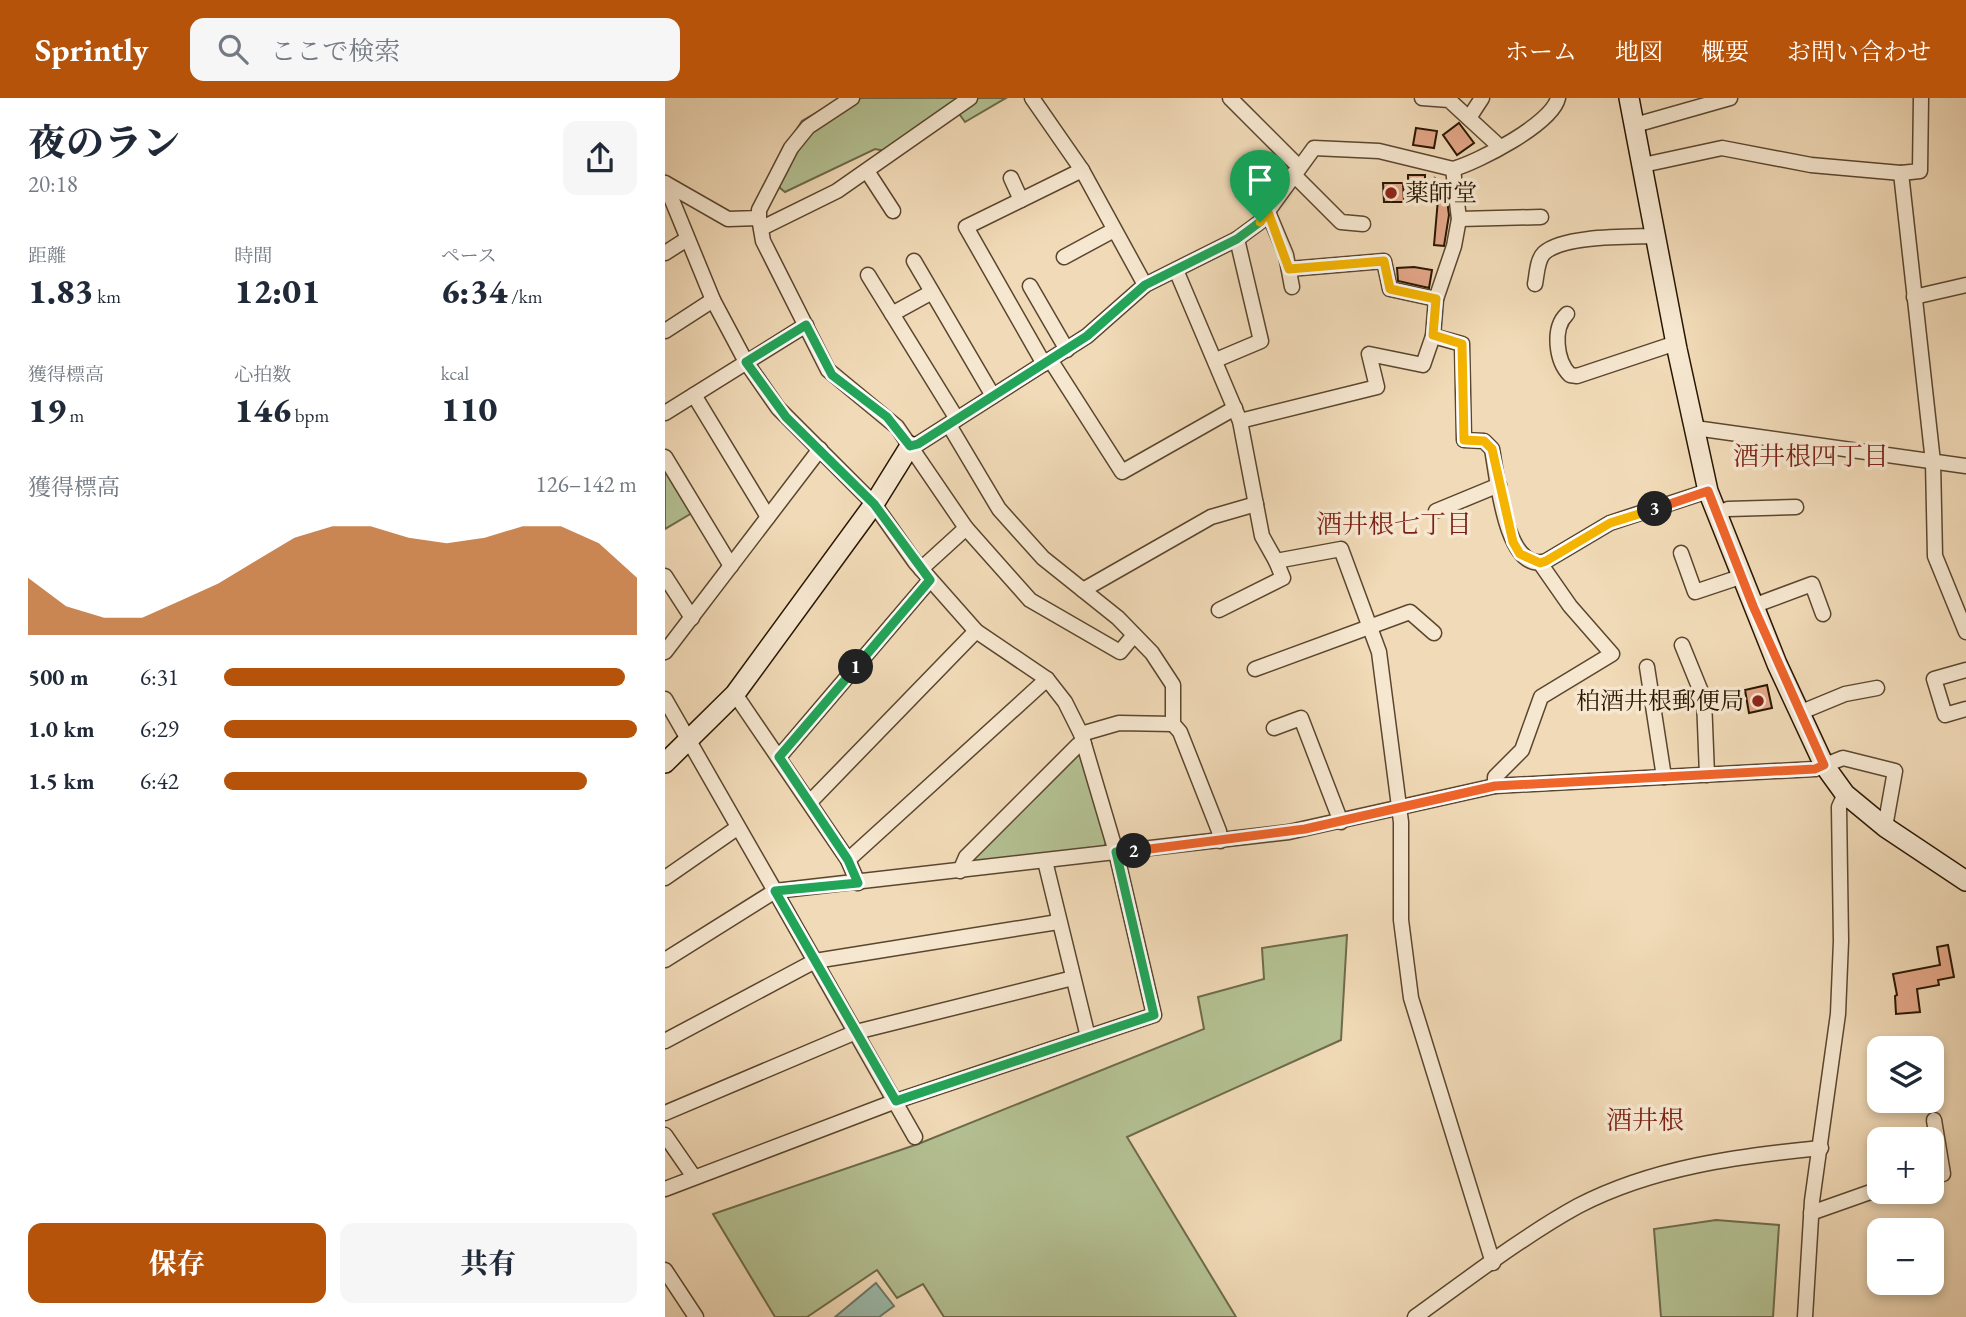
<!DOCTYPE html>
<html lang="ja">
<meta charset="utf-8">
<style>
body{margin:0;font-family:"EB Garamond","Noto Serif JP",serif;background:#f6f6f7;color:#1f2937;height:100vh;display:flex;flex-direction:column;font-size:26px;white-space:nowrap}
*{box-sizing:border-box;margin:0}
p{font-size:23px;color:#747a83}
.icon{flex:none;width:38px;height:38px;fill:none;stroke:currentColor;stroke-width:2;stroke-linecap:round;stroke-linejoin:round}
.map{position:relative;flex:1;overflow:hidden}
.side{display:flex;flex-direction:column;background:#fff;width:665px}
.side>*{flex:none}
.fabs{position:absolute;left:1202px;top:938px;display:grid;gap:14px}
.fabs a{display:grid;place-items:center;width:77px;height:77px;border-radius:14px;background:#fff;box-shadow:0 4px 10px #0003;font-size:35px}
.pin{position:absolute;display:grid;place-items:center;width:60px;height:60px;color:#fff;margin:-72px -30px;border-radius:50% 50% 50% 0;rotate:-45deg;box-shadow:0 0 7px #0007}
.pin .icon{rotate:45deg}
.km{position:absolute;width:35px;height:35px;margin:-18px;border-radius:50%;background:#222;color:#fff;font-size:19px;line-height:35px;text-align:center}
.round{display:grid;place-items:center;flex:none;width:74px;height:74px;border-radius:14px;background:#f6f6f7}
.summary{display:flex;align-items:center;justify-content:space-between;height:119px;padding:0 28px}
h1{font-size:38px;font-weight:800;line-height:52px}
.stats{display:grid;grid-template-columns:repeat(3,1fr);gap:10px;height:119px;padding:7px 28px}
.stats div{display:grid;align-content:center}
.stats b{font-size:35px;font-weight:800}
.stats small{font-size:19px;font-weight:400}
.stats p{font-size:19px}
.chart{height:196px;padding:14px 28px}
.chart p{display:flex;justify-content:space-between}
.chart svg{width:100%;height:126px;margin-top:7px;fill:#b45309;opacity:.7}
.primary-button{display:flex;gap:14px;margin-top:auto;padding:14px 28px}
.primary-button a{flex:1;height:80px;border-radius:14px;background:#b45309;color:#fff;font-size:28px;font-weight:800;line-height:80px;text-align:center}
.primary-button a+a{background:#f6f6f7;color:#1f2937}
ul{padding:0 28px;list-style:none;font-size:23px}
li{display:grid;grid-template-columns:112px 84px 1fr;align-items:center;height:52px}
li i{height:18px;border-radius:9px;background:#b45309}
header{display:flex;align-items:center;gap:42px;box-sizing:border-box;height:98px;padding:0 35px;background:#b45309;color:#fff}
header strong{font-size:33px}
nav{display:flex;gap:38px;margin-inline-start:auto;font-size:24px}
.search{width:490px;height:63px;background:#f6f6f7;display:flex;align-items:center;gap:18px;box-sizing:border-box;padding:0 24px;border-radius:14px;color:#747a83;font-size:26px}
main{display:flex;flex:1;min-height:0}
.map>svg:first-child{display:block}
.green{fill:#b4c193;stroke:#6e6b4a;stroke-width:2}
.water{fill:#9bbbad;stroke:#6d7968;stroke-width:2}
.building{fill:#e5a788;stroke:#271500;stroke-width:2}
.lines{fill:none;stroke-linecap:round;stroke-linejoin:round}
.street-casing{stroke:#5a462e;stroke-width:17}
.secondary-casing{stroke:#271500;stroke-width:22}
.path{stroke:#271500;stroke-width:2.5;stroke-dasharray:2 3.5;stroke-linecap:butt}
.street{stroke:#f6e7d0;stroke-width:14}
.secondary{stroke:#f6e7d0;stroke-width:19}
.split-1-casing{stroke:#fff;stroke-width:14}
.split-2-casing{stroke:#fff;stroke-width:14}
.split-3-casing{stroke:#fff;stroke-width:14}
.split-4-casing{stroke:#fff;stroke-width:14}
.split-1{stroke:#22a559;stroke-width:9}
.split-2{stroke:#22a559;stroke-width:9}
.split-3{stroke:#f0652b;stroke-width:9}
.split-4{stroke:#f5b400;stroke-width:9}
.poi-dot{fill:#8f2418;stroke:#f6e7d0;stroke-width:2.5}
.labels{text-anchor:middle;stroke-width:7;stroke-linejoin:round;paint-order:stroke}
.poi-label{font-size:24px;fill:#271500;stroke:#f6e7d0;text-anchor:start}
.neighbourhood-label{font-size:26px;fill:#7a1f14;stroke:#f6e7d0}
</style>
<header>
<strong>Sprintly</strong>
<div class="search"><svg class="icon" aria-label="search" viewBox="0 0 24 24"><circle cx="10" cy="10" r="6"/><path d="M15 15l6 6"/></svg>ここで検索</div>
<nav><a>ホーム</a><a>地図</a><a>概要</a><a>お問い合わせ</a></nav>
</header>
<main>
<section class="side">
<div class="summary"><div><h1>夜のラン</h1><p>20:18</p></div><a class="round"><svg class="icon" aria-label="share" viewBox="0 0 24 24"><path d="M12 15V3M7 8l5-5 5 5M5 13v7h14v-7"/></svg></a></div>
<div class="stats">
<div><p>距離</p><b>1.83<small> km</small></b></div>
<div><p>時間</p><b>12:01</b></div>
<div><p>ペース</p><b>6:34<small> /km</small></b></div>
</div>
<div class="stats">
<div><p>獲得標高</p><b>19<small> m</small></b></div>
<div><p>心拍数</p><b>146<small> bpm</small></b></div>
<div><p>kcal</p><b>110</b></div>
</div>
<div class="chart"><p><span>獲得標高</span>126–142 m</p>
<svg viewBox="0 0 160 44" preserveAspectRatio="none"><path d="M0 44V24L10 34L20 38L30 38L40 32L50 26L60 18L70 10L80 6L90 6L100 10L110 12L120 10L130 6L140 6L150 12L160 24V44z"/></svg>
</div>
<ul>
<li><b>500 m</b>6:31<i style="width:97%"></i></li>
<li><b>1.0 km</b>6:29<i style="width:100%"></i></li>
<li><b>1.5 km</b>6:42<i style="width:88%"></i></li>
</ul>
<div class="primary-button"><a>保存</a><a>共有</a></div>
</section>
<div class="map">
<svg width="1301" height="1219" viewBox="0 0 1301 1219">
<rect width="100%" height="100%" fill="#f1dab7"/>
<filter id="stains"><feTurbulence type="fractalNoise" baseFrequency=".00286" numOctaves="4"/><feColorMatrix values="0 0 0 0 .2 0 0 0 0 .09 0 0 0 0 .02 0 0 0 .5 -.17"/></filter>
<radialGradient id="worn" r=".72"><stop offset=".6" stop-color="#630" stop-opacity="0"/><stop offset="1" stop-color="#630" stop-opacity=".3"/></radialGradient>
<g class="green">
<polygon points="177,0 341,0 300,24 287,6 220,53 210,51 120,94 115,90 110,65 137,23"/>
<polygon points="0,370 27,415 0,431"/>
<polygon points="413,657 416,657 441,745 438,750 307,764 307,761"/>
<polygon points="682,837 676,942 462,1039 571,1219 279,1219 258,1186 232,1200 212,1172 142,1219 110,1219 48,1116 253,1046 539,931 533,899 599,881 597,850"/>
<polygon points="1051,1122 1114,1127 1108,1219 996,1219 989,1131"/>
</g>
<polygon class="water" points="211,1185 229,1208 214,1219 170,1219"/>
<g class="building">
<polygon points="794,25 809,45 792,57 778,37"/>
<polygon points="751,30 772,33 769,50 748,47"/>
<polygon points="743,77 760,77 760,92 743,91"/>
<polygon points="718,85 738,85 739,104 719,104"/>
<polygon points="773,101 782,102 784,117 779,148 769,147"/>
<polygon points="749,169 767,172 764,190 733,183 732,170"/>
<polygon points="1102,587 1107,610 1084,615 1080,592"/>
<polygon points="1283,847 1289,879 1273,882 1274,887 1252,891 1255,914 1231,916 1230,898 1232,897 1228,876 1275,867 1272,849"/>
</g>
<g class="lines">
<g class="street-casing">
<g id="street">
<polyline points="367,0 417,72 480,187"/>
<polyline points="565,0 634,69"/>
<polyline points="757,0 784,2 835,49"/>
<polyline points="804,20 817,0"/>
<polyline points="970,27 1065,0"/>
<polyline points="978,67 1057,50 1146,67 1236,75 1255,73 1256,0"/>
<polyline points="202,73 228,113"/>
<polyline points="1236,75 1268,364 1270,458 1301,534"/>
<polyline points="628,76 676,124 698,126"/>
<polyline points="346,80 356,102"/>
<polyline points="0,85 48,202 81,264 113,310 209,406 250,464 311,533 382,581 400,604 416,636 451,754 489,917 231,1003 0,1091"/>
<polyline points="0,85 63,121 94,120 94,112 126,50 143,29 187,0"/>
<polyline points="603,114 621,157 627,189"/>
<polyline points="94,120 98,143 163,272 232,329 301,430 256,471"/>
<polyline points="794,121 876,119"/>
<polyline points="97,130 172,93 305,0"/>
<polyline points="0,155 22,141"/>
<polyline points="399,159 449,132"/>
<polyline points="249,163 328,298"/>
<polyline points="624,171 719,163 725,191 771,201"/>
<polyline points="511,172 575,323 597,438 611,463 676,451 714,554 736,724 736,822 746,900 828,1165"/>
<polyline points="203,177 292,321"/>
<path d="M870,186c2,-10 2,-24 9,-31 20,-18 85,-16 112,-17"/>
<polyline points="365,188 402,252"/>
<polyline points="1249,199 1301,187"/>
<polyline points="227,216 267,194"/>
<path d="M902,216c-15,14 -11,47 3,61l7,1 99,-33"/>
<polyline points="0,233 48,202"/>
<path d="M768,238l29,8 2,96 20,1 8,8c5,25 13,126 54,112l64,-38 98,-32"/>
<polyline points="551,262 596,243 572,141"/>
<polyline points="386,263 457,374 570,310"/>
<polyline points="379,266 301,129 417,72"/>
<polyline points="29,297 103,419"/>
<polyline points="0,315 141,227"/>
<polyline points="575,323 712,289 704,256 758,267 768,238 771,201 789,148 794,121 788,71"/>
<polyline points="284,327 334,411 378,460 453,520 487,555 508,587 508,626 515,634 554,733 555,743"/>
<polyline points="1030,330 1301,368"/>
<path d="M245,348l8,-2 169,-108 58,-51 92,-46 23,-17 54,-74 65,3 74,18c25,-7 99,-45 105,-71"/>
<polyline points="0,359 66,468"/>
<polyline points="771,413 834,387"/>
<polyline points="1052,416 1063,411 1131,409"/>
<polyline points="301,430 365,502 455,554 469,537"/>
<polyline points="1016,455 1030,494 1075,479"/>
<polyline points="0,478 27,520"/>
<polyline points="418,492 546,419 591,406"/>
<polyline points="1088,508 1147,486 1158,516"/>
<polyline points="554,512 618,480 611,463"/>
<polyline points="1017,547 1039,601 1042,677"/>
<polyline points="0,554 155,351"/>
<polyline points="982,569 999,679"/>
<polyline points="590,571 745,514 769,535"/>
<polyline points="1301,572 1269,581 1280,617 1301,611"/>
<polyline points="70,596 183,762 193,785"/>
<polyline points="0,601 110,793 624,734 830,688 1150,671 1178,660 1230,673 1220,729"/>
<polyline points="1134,615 1180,596 1212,590"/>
<polyline points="609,630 636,620 676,724"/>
<polyline points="416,636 454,625 508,626"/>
<polyline points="114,659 265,482"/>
<polyline points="830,688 830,679 857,652 876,599 947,556 905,508 875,465"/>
<polyline points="145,704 311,533"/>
<polyline points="183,762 382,581"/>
<polyline points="380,763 423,939"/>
<polyline points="295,773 301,759 413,647 419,646"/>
<polyline points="0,780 72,730"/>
<polyline points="0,862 110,793 250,1039"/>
<polyline points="0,943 150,863 393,824"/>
<polyline points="0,1015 191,934 408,880"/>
<polyline points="0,1037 29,1079"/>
<polyline points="1267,1078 1278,1076 1269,1022"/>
<polyline points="1146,1115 1214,1091"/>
<polyline points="0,1172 31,1219"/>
<path d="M750,1219c50,-36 110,-82 163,-111 75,-39 161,-50 243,-58"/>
<polyline points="1140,1219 1147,1103 1173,916 1176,843 1174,709 1180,696"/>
</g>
</g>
<g class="secondary-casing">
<g id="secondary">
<polyline points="964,0 1012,251 1043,393 1112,566 1159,667 1180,696 1220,729 1301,783"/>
<polyline points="0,665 70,596 209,406 245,348"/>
</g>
</g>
<polyline class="path" points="740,95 761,95 770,79"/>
<use href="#street" class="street"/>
<use href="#secondary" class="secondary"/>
</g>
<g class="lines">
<g class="split-1-casing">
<polyline id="split-1" points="191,569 265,482 209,406 121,319 81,264 141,227 167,277 222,319 245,348 253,346 422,238 480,187 572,141 595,124"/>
</g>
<g class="split-2-casing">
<polyline id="split-2" points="191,569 114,659 183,762 193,785 110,793 231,1003 489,917 451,754 469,753"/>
</g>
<g class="split-3-casing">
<polyline id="split-3" points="469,753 640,731 830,688 1150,671 1159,667 1088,508 1043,393 990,411"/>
</g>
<g class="split-4-casing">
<polyline id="split-4" points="595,124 603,114 624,171 719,163 725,191 771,201 768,237 797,246 799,342 819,343 827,351 848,444 855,456 875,465 881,463 945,425 990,411"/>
</g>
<use href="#split-1" class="split-1"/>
<use href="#split-2" class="split-2"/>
<use href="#split-3" class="split-3"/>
<use href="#split-4" class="split-4"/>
</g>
<g class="poi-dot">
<circle cx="726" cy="95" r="7"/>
<circle cx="1093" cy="603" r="7"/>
</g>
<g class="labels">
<g class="poi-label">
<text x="740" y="103">薬師堂</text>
<text x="1079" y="611" text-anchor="end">柏酒井根郵便局</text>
</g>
<g class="neighbourhood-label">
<text x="1146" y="367">酒井根四丁目</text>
<text x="729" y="435">酒井根七丁目</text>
<text x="980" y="1031">酒井根</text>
</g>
</g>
<rect width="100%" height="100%" filter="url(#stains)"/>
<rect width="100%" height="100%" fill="url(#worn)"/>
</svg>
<div class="fabs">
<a><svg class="icon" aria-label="layers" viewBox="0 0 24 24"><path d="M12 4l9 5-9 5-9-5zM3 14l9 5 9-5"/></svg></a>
<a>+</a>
<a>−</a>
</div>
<div class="pin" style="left:595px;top:124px;background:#1e9e55"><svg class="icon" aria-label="arrive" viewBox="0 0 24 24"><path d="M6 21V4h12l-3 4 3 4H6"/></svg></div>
<b class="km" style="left:191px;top:569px">1</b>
<b class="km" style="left:469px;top:753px">2</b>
<b class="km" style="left:990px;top:411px">3</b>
</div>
</main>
